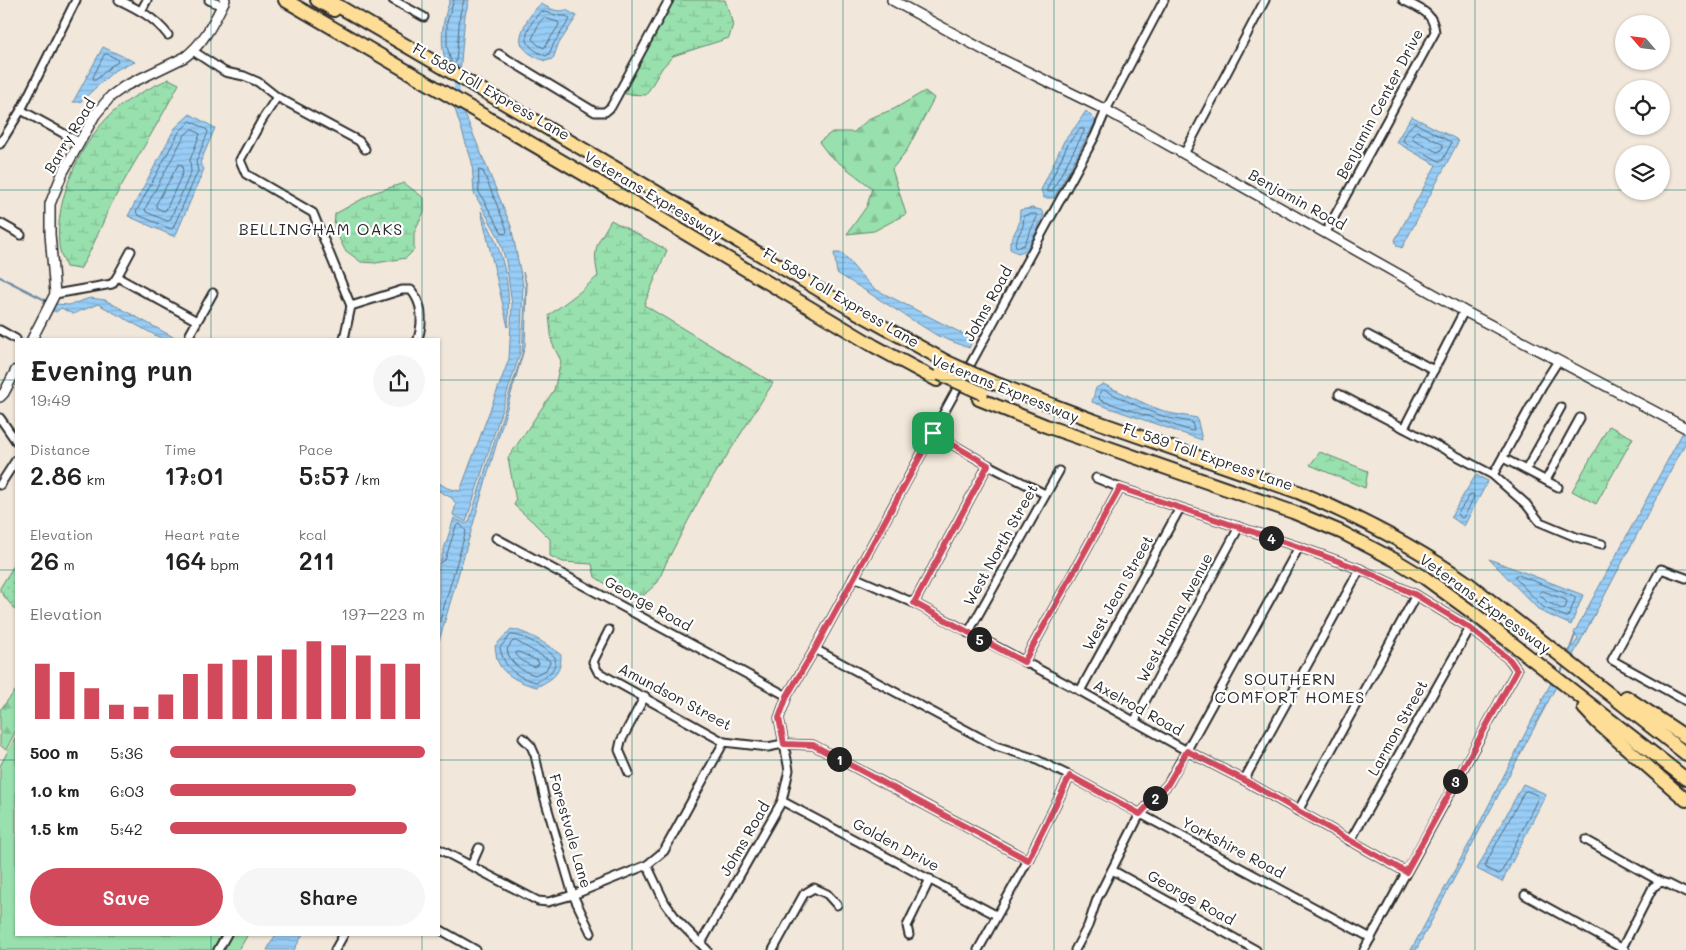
<!DOCTYPE html>
<meta charset="utf-8">
<style>
body{margin:0;font-family:Mali,sans-serif;background:#f6f6f6;color:#222;height:100vh;display:flex;flex-direction:column;font-size:19px;white-space:nowrap}
*{box-sizing:border-box;margin:0}
p{font-size:16px;color:#767676}
.icon{flex:none;width:28px;height:28px;fill:none;stroke:currentColor;stroke-width:2;stroke-linecap:round;stroke-linejoin:round}
.map{position:relative;flex:1;overflow:hidden}
.drawer{position:absolute;left:15px;top:338px;width:425px;height:598px;display:flex;flex-direction:column;background:#fff;border-radius:0px;box-shadow:0 1px 4px #0004}
.drawer>*{flex:none}
.needle{width:32px;rotate:298deg}
.buttons{position:absolute;left:1615px;top:15px;display:grid;gap:10px}
.buttons a{display:grid;place-items:center;width:55px;height:55px;border-radius:50%;background:#fff;box-shadow:0 1px 4px #0004;font-size:25px}
.pin{position:absolute;display:grid;place-items:center;width:42px;height:42px;color:#fff;margin:-21px;border-radius:10px;box-shadow:0 2px 8px #0006}
.km{position:absolute;width:25px;height:25px;margin:-12px;border-radius:50%;background:#222;color:#fff;font-size:14px;line-height:25px;text-align:center}
.round{display:grid;place-items:center;flex:none;width:52px;height:52px;border-radius:26px;background:#f6f6f6}
.overview{display:flex;align-items:center;justify-content:space-between;height:85px;padding:0 15px}
h1{font-size:28px;font-weight:600;line-height:38px}
.metrics{display:grid;grid-template-columns:repeat(3,1fr);gap:8px;height:85px;padding:5px 15px}
.metrics div{display:grid;align-content:center}
.metrics b{font-size:25px;font-weight:600}
.metrics small{font-size:14px;font-weight:400}
.metrics p{font-size:14px}
.chart{height:140px;padding:10px 15px}
.chart p{display:flex;justify-content:space-between}
.chart svg{width:100%;height:90px;margin-top:5px;stroke:#d1495b;stroke-width:6}
.button{display:flex;gap:10px;margin-top:auto;padding:10px 15px}
.button a{flex:1;height:58px;border-radius:30px;background:#d1495b;color:#fff;font-size:20px;font-weight:600;line-height:58px;text-align:center}
.button a+a{background:#f6f6f6;color:#222}
ul{padding:0 15px;list-style:none;font-size:16px}
li{display:grid;grid-template-columns:80px 60px 1fr;align-items:center;height:38px}
li i{height:12px;border-radius:6px;background:#d1495b}
.map>svg:first-child{display:block}
.grass{fill:url(#grass-dots);stroke:#62866c}
.forest{fill:url(#forest-firs);stroke:#62866c}
.wetland{fill:url(#wetland-marsh);stroke:#62866c}
.park{fill:#98e0ad;stroke:#62866c}
.water{fill:url(#water-rules);stroke:#6c8ca5}
.lines{fill:none;stroke-linecap:round;stroke-linejoin:round}
.shore{stroke:#576c7c;stroke-width:1}
.stream{stroke:#6c8ca5;stroke-width:2}
.canal{stroke:#98cdf6;stroke-width:5.5}
.street-casing{stroke:#2b2b2b;stroke-width:11}
.secondary-casing{stroke:#2b2b2b;stroke-width:12}
.highway-casing{stroke:#2b2b2b;stroke-width:16}
.street{stroke:#fff;stroke-width:7}
.secondary{stroke:#fff;stroke-width:9}
.highway{stroke:#fedd96;stroke-width:12}
.highway-bridge-casing{stroke:#2b2b2b;stroke-width:16;stroke-linecap:butt}
.highway-bridge{stroke:#fedd96;stroke-width:12}
.route-casing{stroke:#fff;stroke-width:10}
.route{stroke:#d1495b;stroke-width:6}
.grid{fill:none;stroke:#0f766e;stroke-width:1;stroke-opacity:0.55}
.labels{text-anchor:middle;stroke-width:4.5;stroke-linejoin:round;paint-order:stroke}
.street-label{font-size:15px;fill:#2b2b2b;stroke:#fff}
.neighbourhood-label{font-size:16px;letter-spacing:1px;fill:#2b2b2b;stroke:#fff}
</style>
<div class="map">
<svg width="1686" height="950" viewBox="0 0 1686 950">
<defs>
<pattern id="grass-dots" width="8" height="8" patternUnits="userSpaceOnUse" patternTransform="scale(1.25)"><rect width="8" height="8" fill="#98e0ad"/><path d="M2 2h.1M6 6h.1" fill="none" stroke="#83c095" stroke-width="1.8" stroke-linecap="round"/></pattern>
<pattern id="forest-firs" width="22" height="20" patternUnits="userSpaceOnUse" patternTransform="scale(1.25)"><rect width="22" height="20" fill="#98e0ad"/><path d="M5 1l3.5 6h-7zM16 11l3.5 6h-7z" fill="#83c095"/></pattern>
<pattern id="wetland-marsh" width="20" height="14" patternUnits="userSpaceOnUse" patternTransform="scale(1.25)"><rect width="20" height="14" fill="#98e0ad"/><path d="M1 5h8M5 5V1M11 12h8M15 12V8" fill="none" stroke="#83c095"/></pattern>
<pattern id="water-rules" width="6" height="5" patternUnits="userSpaceOnUse" patternTransform="scale(1.25)"><rect width="6" height="5" fill="#98cdf6"/><path d="M0 2.5h6" fill="none" stroke="#83b0d3"/></pattern>
</defs>
<rect width="100%" height="100%" fill="#f1e7da"/>
<filter id="ink" filterUnits="userSpaceOnUse"><feTurbulence type="fractalNoise" baseFrequency=".02" numOctaves="2"/><feDisplacementMap in="SourceGraphic" scale="10" xChannelSelector="R" yChannelSelector="G"/><feConvolveMatrix kernelMatrix="1 2 1 2 8 2 1 2 1" color-interpolation-filters="sRGB"/></filter>
<g filter="url(#ink)">
<polygon class="grass" points="16,562 16,611 0,591 0,588"/>
<g class="forest">
<polygon points="925,91 934,98 907,150 892,169 906,214 874,231 847,234 867,206 872,188 829,155 819,142 832,132 854,132 870,118 894,109"/>
<polygon points="16,690 16,730 6,750 0,745 0,710"/>
</g>
<g class="wetland">
<polygon points="673,0 725,0 733,24 729,38 673,56 662,68 646,95 625,94 627,84"/>
<path d="M169,79l10,5c-20,39 -44,76 -65,115 -12,23 -20,48 -34,70l-14,-2c-2,-6 -6,-14 -7,-21 -5,-48 23,-109 60,-139 16,-12 32,-20 50,-28z"/>
<polygon points="404,183 424,198 424,212 414,233 414,250 406,258 376,263 361,262 345,250 334,228 335,214 373,193"/>
<path d="M611,220l56,30 -23,55 129,78 -73,115 -34,65 -8,19 -14,13h-21l-28,-18 -3,-13 -29,-2 -13,-6v-17l-18,-18 -18,-16 2,-4 -8,-43 46,-68 7,-29 -9,-18 -3,-28 32,-24 17,-15c-6,-30 -1,-31 13,-56z"/>
<polygon points="1609,426 1633,438 1596,504 1572,491"/>
<polygon points="1320,452 1368,471 1365,488 1310,465"/>
</g>
<polygon class="park" points="16,736 16,934 248,934 239,950 0,950 0,766"/>
<g class="water">
<path d="M450,0h19l-4,15 -5,58 -14,-7c-6,-27 -5,-40 4,-66z"/>
<path d="M541,4c8,4 16,9 25,6l11,6 -19,29 -5,14 -8,2c-8,-3 -19,-8 -23,-16 -6,-10 10,-35 19,-41z"/>
<polygon points="103,47 135,62 115,70 80,102 73,102"/>
<polygon points="454,106 464,112 511,226 523,285 520,353 466,522 453,515 456,504 452,498 439,491 439,483 447,488 460,491 509,359 512,305 506,261 498,236 474,193 472,162"/>
<polygon points="1086,111 1096,121 1054,198 1044,198 1041,190 1064,141 1076,126"/>
<polygon points="190,114 215,128 200,163 204,169 175,237 128,216 175,128"/>
<polygon points="1411,117 1413,117 1456,139 1458,142 1402,248 1397,246 1395,240 1436,165 1396,142"/>
<polygon points="1032,208 1041,210 1044,215 1027,250 1018,253 1010,249 1010,242 1019,224 1020,210"/>
<path d="M481,211c22,40 30,70 27,116z"/>
<polygon points="834,253 842,253 858,272 873,288 973,339 969,348 938,336 837,273"/>
<polygon points="523,272 527,286 525,346 439,641 439,565 454,518 466,524 469,522 522,354 526,285"/>
<polygon points="90,298 105,300 177,339 162,339 98,304 73,314 61,308 56,312 51,310 56,304 69,305"/>
<polygon points="1103,384 1148,405 1169,413 1197,418 1202,440 1092,402 1096,388"/>
<polygon points="1684,430 1686,432 1686,442 1571,659 1566,656 1578,639 1574,633"/>
<polygon points="1476,475 1488,481 1464,526 1451,517 1461,499"/>
<polygon points="1489,559 1583,595 1571,625 1540,611"/>
<path d="M511,629c17,3 36,15 50,26 0,20 -8,23 -24,32 -14,-3 -33,-11 -39,-25 -2,-5 -2,-11 -3,-16z"/>
<polygon points="1553,679 1558,683 1416,950 1411,950 1470,842"/>
<polygon points="1523,784 1546,794 1502,882 1477,869"/>
<polygon points="276,934 303,934 294,950 267,950"/>
</g>
<g class="lines">
<g class="shore">
<polyline points="454,0 447,22 447,46 451,62 454,64 456,62 460,14 464,0"/>
<path d="M541,11l19,5h6l4,3 -16,24 -5,11 -3,2c-28,-11 -22,-26 -5,-45z"/>
<polygon points="544,18 558,22 559,25 544,48 538,45 532,39 539,23"/>
<polygon points="107,54 117,59 118,62 111,66 96,80 94,80 93,77 104,55"/>
<polygon points="191,121 207,130 208,132 196,162 198,171 173,228 171,229 138,215 136,212 179,132"/>
<path d="M1415,123l36,19v2l-9,17h-3l-36,-20c1,-5 7,-16 12,-18z"/>
<polygon points="192,129 200,134 190,160 191,172 170,220 167,221 146,212 145,209 184,136"/>
<polygon points="1080,129 1084,129 1084,132 1052,191 1048,192 1047,189 1068,144"/>
<polygon points="1417,131 1442,144 1443,147 1440,151 1437,152 1413,139 1412,136 1415,132"/>
<polygon points="179,164 182,165 183,172 166,210 163,211 157,208 156,205"/>
<polygon points="479,170 483,171 506,227 507,232 505,234 502,233 479,192"/>
<polygon points="1032,214 1036,214 1037,217 1024,245 1019,247 1016,246 1015,243 1023,226 1024,216"/>
<polygon points="1104,390 1146,410 1168,418 1192,422 1194,430 1191,431 1100,400 1099,397 1100,392"/>
<polygon points="1471,494 1473,494 1474,497 1464,517 1461,518 1458,514"/>
<polyline points="439,563 445,560 456,526 460,524 466,531 439,624"/>
<polygon points="1518,575 1575,597 1575,600 1568,617 1566,617 1543,607 1516,579 1515,576"/>
<polygon points="1543,591 1566,600 1567,603 1565,608 1562,609 1547,602 1539,594 1540,592"/>
<path d="M511,635c12,-1 35,14 44,22 2,13 -8,20 -19,25 -20,-5 -32,-14 -36,-34z"/>
<path d="M516,641l33,19 1,2 -4,8 -11,5c-14,-4 -26,-12 -28,-26l5,-7z"/>
<path d="M517,652h2l19,9 1,3 -5,3c-6,-3 -14,-6 -18,-13z"/>
<polygon points="1527,791 1537,795 1538,798 1501,873 1498,874 1486,868 1485,865 1524,792"/>
</g>
<g class="stream">
<polyline points="0,277 45,300"/>
<polyline points="1568,654 1575,635"/>
<polyline points="1560,675 1564,665"/>
</g>
<polyline class="canal" points="456,77 458,100"/>
<g class="street-casing">
<g id="street">
<path d="M119,0c19,9 36,18 49,35"/>
<polyline points="209,0 222,6"/>
<polyline points="393,0 424,17"/>
<polyline points="141,11 147,0"/>
<polyline points="193,51 225,72 244,76 258,82 277,97 359,141 365,149"/>
<polyline points="499,54 595,112 605,112 611,107 669,0"/>
<polyline points="277,97 262,120 240,160 246,174 313,213 351,306"/>
<polyline points="21,110 79,142"/>
<polyline points="0,144 21,110 76,0"/>
<polyline points="1184,154 1265,0"/>
<polyline points="0,223 21,235"/>
<path d="M1326,232l109,-200c-2,-21 -16,-23 -32,-32"/>
<polyline points="117,277 197,321"/>
<polyline points="55,294 112,284 117,277 131,251"/>
<polyline points="0,330 16,339"/>
<polyline points="190,334 213,293"/>
<polyline points="1368,335 1434,370"/>
<path d="M344,339l7,-33 51,-16h9c12,14 12,32 7,49"/>
<polyline points="1339,394 1493,475 1526,504 1540,522 1576,537 1602,544"/>
<polyline points="0,418 16,441"/>
<polyline points="1404,428 1464,311"/>
<polyline points="933,433 988,465 1045,494"/>
<polyline points="1503,458 1558,487"/>
<polyline points="1526,470 1561,407"/>
<polyline points="1493,475 1542,386 1558,361"/>
<polyline points="1096,478 1120,488 1299,547 1360,569 1416,595 1470,628 1510,660 1517,670 1364,950"/>
<polyline points="1546,480 1580,418"/>
<polyline points="0,485 16,460"/>
<polyline points="496,538 787,696"/>
<polyline points="854,577 914,603 1080,691 1187,751 1244,780 1406,872"/>
<polyline points="1686,578 1661,569 1612,660 1686,701"/>
<polyline points="914,603 988,465"/>
<polyline points="609,630 593,662 598,672 724,742 768,747 783,744 813,745 1028,860"/>
<polyline points="968,633 1059,471"/>
<polyline points="815,649 996,746 1033,758 1070,776 1371,938"/>
<polyline points="1024,662 1120,488"/>
<polyline points="1080,691 1180,508"/>
<polyline points="1134,722 1239,527"/>
<polyline points="523,738 531,746 535,755 544,796 573,895 591,933"/>
<polyline points="629,773 619,750 621,741 645,696"/>
<polyline points="1244,780 1360,569"/>
<polyline points="782,801 996,915"/>
<polyline points="1298,811 1416,595"/>
<polyline points="1586,840 1661,882"/>
<polyline points="1350,841 1470,628"/>
<polyline points="439,849 538,901 548,902 573,895 647,865 664,851 724,742"/>
<polyline points="647,865 665,903 678,921 707,950"/>
<polyline points="471,866 479,848"/>
<polyline points="1112,870 1256,950"/>
<polyline points="1525,895 1625,950"/>
<polyline points="439,929 476,950"/>
<polyline points="909,935 907,926 930,879"/>
<polyline points="701,943 782,801 789,770 779,718 787,696 815,649 1095,136 1106,110 1164,0"/>
<polyline points="1622,948 1653,887 1661,882 1668,884 1686,893"/>
<polyline points="218,950 227,934"/>
<polyline points="335,950 344,934"/>
<polyline points="773,950 804,894 814,888 827,894 837,905"/>
<polyline points="978,950 1028,860 1070,776"/>
<polyline points="1075,950 1088,926 1097,899 1140,814 1168,784 1299,547"/>
</g>
</g>
<g class="secondary-casing">
<g id="secondary">
<polyline points="892,0 993,55 1106,110 1464,311 1686,428"/>
<path d="M32,339l23,-45 -5,-60v-30l13,-32 32,-57 16,-19 14,-10 60,-29c20,-15 29,-36 40,-57"/>
<polyline points="0,397 4,393 16,370"/>
</g>
</g>
<g class="highway-casing">
<g id="highway">
<polyline points="285,0 673,226 874,346 937,380"/>
<polyline points="317,0 334,10"/>
<polyline points="328,0 651,189 851,309 947,362"/>
<path d="M989,381l103,39 206,72c60,25 117,54 171,92l217,170"/>
<polyline points="979,399 1046,426 1293,512 1341,532 1395,560 1425,578 1473,613 1686,779"/>
<polyline points="1626,697 1686,737"/>
<polyline points="1584,708 1598,723 1686,800"/>
</g>
</g>
<use href="#street" class="street"/>
<use href="#secondary" class="secondary"/>
<use href="#highway" class="highway"/>
<g class="highway-bridge-casing">
<g id="highway-bridge">
<polyline points="947,362 989,381"/>
<polyline points="940,374 982,393"/>
</g>
</g>
<use href="#highway-bridge" class="highway-bridge"/>
</g>
</g>
<g class="lines" filter="url(#ink)">
<g class="route-casing">
<polygon id="route" points="933,433 988,465 914,603 1024,662 1120,488 1299,547 1360,569 1416,595 1470,628 1510,660 1517,670 1406,872 1244,780 1187,751 1168,784 1140,814 1070,776 1028,860 813,745 784,744 779,718 787,696 815,649"/>
</g>
<use href="#route" class="route"/>
</g>
<path class="grid" d="M211,0v339M422,0v339M632,0v950M843,0v950M1054,0v950M1264,0v950M1475,0v950M0,190h1624M1661,190h25M0,380h16M439,380h1247M0,570h16M439,570h1247M0,760h16M439,760h1247M211,934v16M422,934v16"/>
<g class="labels">
<g class="street-label">
<text transform="translate(491 92) rotate(30)" y="5">FL 589 Toll Express Lane</text>
<text transform="translate(1380 104) rotate(-62)" y="5">Benjamin Center Drive</text>
<text transform="translate(70 136) rotate(-59)" y="5">Barry Road</text>
<text transform="translate(653 196) rotate(31)" y="5">Veterans Expressway</text>
<text transform="translate(1297 200) rotate(29)" y="5">Benjamin Road</text>
<text transform="translate(841 298) rotate(31)" y="5">FL 589 Toll Express Lane</text>
<text transform="translate(988 304) rotate(-61)" y="5">Johns Road</text>
<text transform="translate(1005 389) rotate(22)" y="5">Veterans Expressway</text>
<text transform="translate(1208 457) rotate(19)" y="5">FL 589 Toll Express Lane</text>
<text transform="translate(1001 545) rotate(-61)" y="5">West North Street</text>
<text transform="translate(1118 593) rotate(-61)" y="5">West Jean Street</text>
<text transform="translate(648 604) rotate(29)" y="5">George Road</text>
<text transform="translate(1485 604) rotate(36)" y="5">Veterans Expressway</text>
<text transform="translate(1175 618) rotate(-62)" y="5">West Hanna Avenue</text>
<text transform="translate(675 697) rotate(28)" y="5">Amundson Street</text>
<text transform="translate(1138 708) rotate(29)" y="5">Axelrod Road</text>
<text transform="translate(1398 728) rotate(-61)" y="5">Larmon Street</text>
<text transform="translate(570 831) rotate(74)" y="5">Forestvale Lane</text>
<text transform="translate(745 839) rotate(-60)" y="5">Johns Road</text>
<text transform="translate(896 845) rotate(28)" y="5">Golden Drive</text>
<text transform="translate(1233 848) rotate(28)" y="5">Yorkshire Road</text>
<text transform="translate(1191 898) rotate(29)" y="5">George Road</text>
</g>
<g class="neighbourhood-label">
<text x="321" y="235">BELLINGHAM OAKS</text>
<text x="1290" y="685">SOUTHERN<tspan x="1290" dy="18">COMFORT HOMES</tspan></text>
</g>
</g>
</svg>
<div class="buttons">
<a><svg class="needle" viewBox="-14 -14 28 28"><path d="M0-13l5 13h-10z" fill="#e53935"/><path d="M0 13l5-13h-10z" fill="#767676"/></svg></a>
<a><svg class="icon" aria-label="locate" viewBox="0 0 24 24"><circle cx="12" cy="12" r="6"/><path d="M12 2v4M12 18v4M2 12h4M18 12h4"/></svg></a>
<a><svg class="icon" aria-label="layers" viewBox="0 0 24 24"><path d="M12 4l9 5-9 5-9-5zM3 14l9 5 9-5"/></svg></a>
</div>
<div class="pin" style="left:933px;top:433px;background:#1e9e55"><svg class="icon" aria-label="arrive" viewBox="0 0 24 24"><path d="M6 21V4h12l-3 4 3 4H6"/></svg></div>
<b class="km" style="left:839px;top:759px">1</b>
<b class="km" style="left:1155px;top:798px">2</b>
<b class="km" style="left:1455px;top:781px">3</b>
<b class="km" style="left:1271px;top:538px">4</b>
<b class="km" style="left:979px;top:639px">5</b>
<section class="drawer">
<div class="overview"><div><h1>Evening run</h1><p>19:49</p></div><a class="round"><svg class="icon" aria-label="share" viewBox="0 0 24 24"><path d="M12 15V3M7 8l5-5 5 5M5 13v7h14v-7"/></svg></a></div>
<div class="metrics">
<div><p>Distance</p><b>2.86<small> km</small></b></div>
<div><p>Time</p><b>17:01</b></div>
<div><p>Pace</p><b>5:57<small> /km</small></b></div>
</div>
<div class="metrics">
<div><p>Elevation</p><b>26<small> m</small></b></div>
<div><p>Heart rate</p><b>164<small> bpm</small></b></div>
<div><p>kcal</p><b>211</b></div>
</div>
<div class="chart"><p><span>Elevation</span>197–223 m</p>
<svg viewBox="0 0 160 44" preserveAspectRatio="none"><path d="M5 44V17M15 44V21M25 44V29M35 44V37M45 44V38M55 44V32M65 44V22M75 44V17M85 44V15M95 44V13M105 44V10M115 44V6M125 44V8M135 44V13M145 44V17M155 44V17"/></svg>
</div>
<ul>
<li><b>500 m</b>5:36<i style="width:100%"></i></li>
<li><b>1.0 km</b>6:03<i style="width:73%"></i></li>
<li><b>1.5 km</b>5:42<i style="width:93%"></i></li>
</ul>
<div class="button"><a>Save</a><a>Share</a></div>
</section>
</div>
